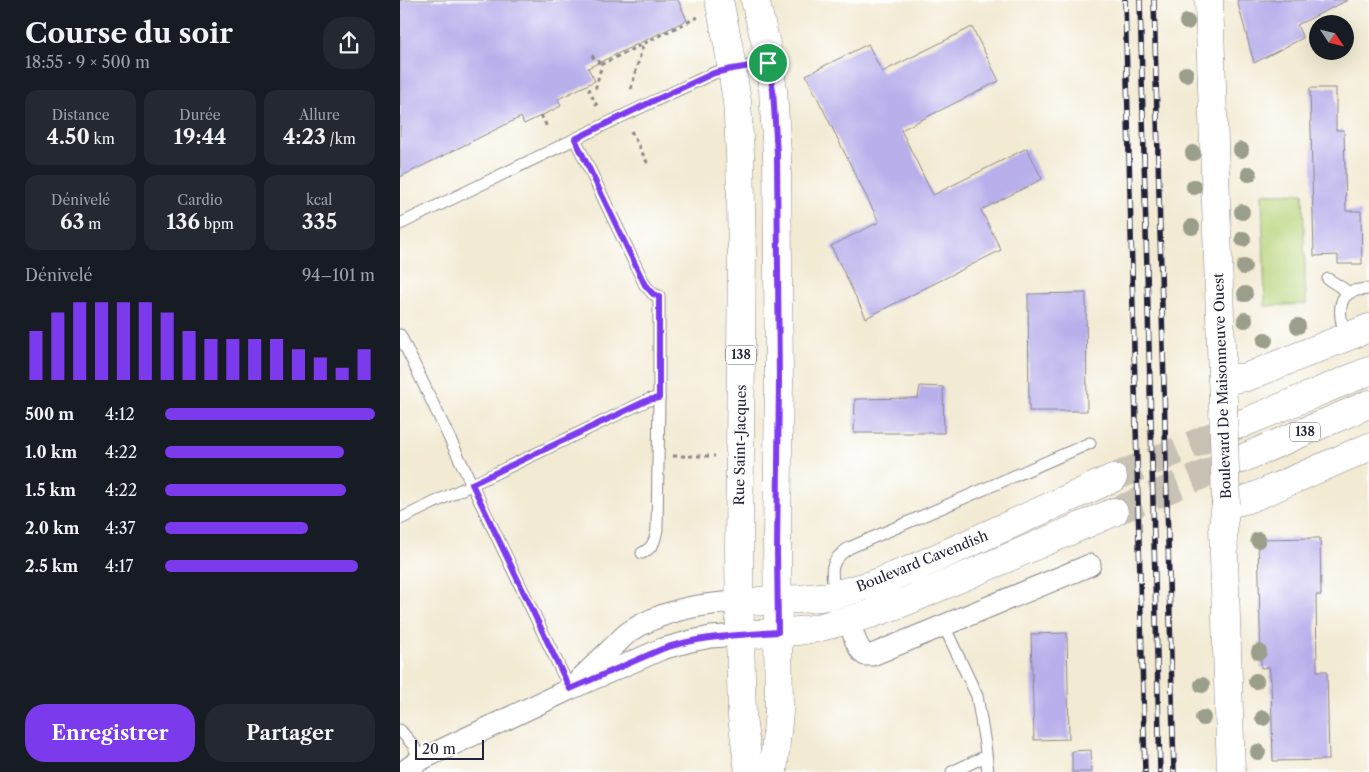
<!DOCTYPE html>
<html lang="fr">
<meta charset="utf-8">
<style>
body{margin:0;font-family:"Libre Caslon Text",serif;background:#242831;color:#f1f3f6;height:100vh;display:flex;flex-direction:column;font-size:19px;white-space:nowrap}
*{box-sizing:border-box;margin:0}
p{font-size:16px;color:#9ea1a6}
.icon{flex:none;width:28px;height:28px;fill:none;stroke:currentColor;stroke-width:2;stroke-linecap:round;stroke-linejoin:round}
.map{position:relative;flex:1;overflow:hidden}
.panel{display:flex;flex-direction:column;background:#171b24;width:400px}
.panel>*{flex:none}
.needle{width:32px;rotate:125deg}
.buttons{position:absolute;left:909px;top:15px;display:grid;gap:10px}
.buttons a{display:grid;place-items:center;width:45px;height:45px;border-radius:50%;background:#171b24;box-shadow:0 5px 20px #0002;font-size:25px}
.scale{position:absolute;left:15px;bottom:12px;width:69px;box-sizing:border-box;padding-left:5px;border:2px solid #22223b;border-top:0;font-size:14px;line-height:18px;white-space:nowrap;color:#22223b;-webkit-text-stroke:4px #fff;paint-order:stroke}
.pin{position:absolute;display:grid;place-items:center;width:42px;height:42px;color:#fff;margin:-21px;border:2px solid #fff;border-radius:50%;box-shadow:0 1px 5px #0007}
.round{display:grid;place-items:center;flex:none;width:52px;height:52px;border-radius:20px;background:#242831}
.overview{display:flex;align-items:center;justify-content:space-between;height:85px;padding:0 25px}
h1{font-size:28px;font-weight:700;line-height:38px}
.stats{display:grid;grid-template-columns:repeat(3,1fr);gap:8px;height:85px;padding:5px 25px}
.stats div{display:grid;align-content:center;border-radius:12px;background:#242831;text-align:center}
.stats b{font-size:21px;font-weight:700}
.stats small{font-size:14px;font-weight:400}
.stats p{font-size:14px}
.chart{height:140px;padding:10px 25px}
.chart p{display:flex;justify-content:space-between}
.chart svg{width:100%;height:90px;margin-top:5px;stroke:#7c3aed;stroke-width:6}
.cta{display:flex;gap:10px;margin-top:auto;padding:10px 25px}
.cta a{flex:1;height:58px;border-radius:20px;background:#7c3aed;color:#fff;font-size:20px;font-weight:700;line-height:58px;text-align:center}
.cta a+a{background:#242831;color:#f1f3f6}
ul{padding:0 25px;list-style:none;font-size:16px}
li{display:grid;grid-template-columns:80px 60px 1fr;align-items:center;height:38px}
li i{height:12px;border-radius:6px;background:#7c3aed}
main{display:flex;flex:1;min-height:0}
.map>svg:first-child{display:block}
.green{fill:#b7d47a;stroke:#6c7b5a}
.building{fill:#b8afeb}
.lines{fill:none;stroke-linecap:round;stroke-linejoin:round}
.primary-tunnel{stroke:#c8c2b5;stroke-width:28;stroke-dasharray:28 14;stroke-linecap:butt}
.lane-casing{stroke:#8a8687;stroke-width:13}
.street-casing{stroke:#8a8687;stroke-width:23}
.secondary-casing{stroke:#8a8687;stroke-width:29}
.primary-casing{stroke:#8a8687;stroke-width:29}
.path{stroke:#8a8687;stroke-width:3;stroke-dasharray:4 4;stroke-linecap:butt}
.lane{stroke:#fff;stroke-width:11}
.street{stroke:#fff;stroke-width:21}
.secondary{stroke:#fff;stroke-width:28}
.primary{stroke:#fff;stroke-width:28}
.rail-casing{stroke:#22223b;stroke-width:5.5}
.rail{stroke:#fff;stroke-width:4;stroke-dasharray:11;stroke-linecap:butt}
.secondary-bridge-casing{stroke:#8a8687;stroke-width:29;stroke-linecap:butt}
.secondary-bridge{stroke:#fff;stroke-width:28}
.tree{fill:#9c9e8c}
.route-casing{stroke:#fff;stroke-width:10}
.route{stroke:#7c3aed;stroke-width:6}
.labels{text-anchor:middle;stroke-width:5;stroke-linejoin:round;paint-order:stroke}
.shield{fill:#fff;stroke:#646476;stroke-width:1}
.shield-label{font-size:12px;font-weight:bold;fill:#22223b}
.street-label{font-size:14px;fill:#22223b;stroke:#fff}
</style>
<main>
<section class="panel">
<div class="overview"><div><h1>Course du soir</h1><p>18:55 · 9 × 500 m</p></div><a class="round"><svg class="icon" aria-label="share" viewBox="0 0 24 24"><path d="M12 15V3M7 8l5-5 5 5M5 13v7h14v-7"/></svg></a></div>
<div class="stats">
<div><p>Distance</p><b>4.50<small> km</small></b></div>
<div><p>Durée</p><b>19:44</b></div>
<div><p>Allure</p><b>4:23<small> /km</small></b></div>
</div>
<div class="stats">
<div><p>Dénivelé</p><b>63<small> m</small></b></div>
<div><p>Cardio</p><b>136<small> bpm</small></b></div>
<div><p>kcal</p><b>335</b></div>
</div>
<div class="chart"><p><span>Dénivelé</span>94–101 m</p>
<svg viewBox="0 0 160 44" preserveAspectRatio="none"><path d="M5 44V20M15 44V11M25 44V6M35 44V6M45 44V6M55 44V6M65 44V11M75 44V20M85 44V24M95 44V24M105 44V24M115 44V24M125 44V29M135 44V33M145 44V38M155 44V29"/></svg>
</div>
<ul>
<li><b>500 m</b>4:12<i style="width:100%"></i></li>
<li><b>1.0 km</b>4:22<i style="width:85%"></i></li>
<li><b>1.5 km</b>4:22<i style="width:86%"></i></li>
<li><b>2.0 km</b>4:37<i style="width:68%"></i></li>
<li><b>2.5 km</b>4:17<i style="width:92%"></i></li>
</ul>
<div class="cta"><a>Enregistrer</a><a>Partager</a></div>
</section>
<div class="map">
<svg width="969" height="772" viewBox="0 0 969 772">
<rect width="100%" height="100%" fill="#fff"/>
<filter id="ink" filterUnits="userSpaceOnUse"><feTurbulence type="fractalNoise" baseFrequency=".02" numOctaves="2"/><feDisplacementMap in="SourceGraphic" scale="10" xChannelSelector="R" yChannelSelector="G"/><feConvolveMatrix kernelMatrix="1 2 1 2 8 2 1 2 1" color-interpolation-filters="sRGB"/></filter>
<filter id="wash" filterUnits="userSpaceOnUse"><feTurbulence type="fractalNoise" baseFrequency=".0096" numOctaves="4" result="noise"/><feDisplacementMap in="SourceGraphic" scale="20" xChannelSelector="R" yChannelSelector="G"/><feGaussianBlur stdDeviation="1.12" result="paint"/><feColorMatrix in="noise" values="0 0 0 0 0 0 0 0 0 0 0 0 0 0 0 0 0 1.4 0 .05"/><feComposite in="paint" operator="in"/></filter>
<g filter="url(#wash)">
<rect width="100%" height="100%" fill="#f2ead3"/>
<polygon class="green" points="903,193 906,304 865,306 862,194"/>
<g id="blocks">
<g class="building">
<polygon points="0,0 278,0 287,20 188,68 195,81 158,99 161,106 124,124 121,117 0,177"/>
<polygon points="837,0 948,0 897,25 903,38 854,63"/>
<polygon points="572,27 599,81 501,130 533,195 627,148 642,179 581,210 601,250 466,318 431,246 479,222 406,75 468,44 482,72"/>
<polygon points="910,88 936,88 936,130 944,130 946,211 961,211 962,264 938,264 938,255 914,256"/>
<polygon points="686,293 687,411 629,411 628,294"/>
<polygon points="520,386 543,387 544,433 454,433 455,399 518,398"/>
<polygon points="920,538 921,595 916,595 917,671 927,671 929,760 873,761 871,682 869,667 861,668 858,539"/>
<polygon points="667,633 669,739 634,740 631,634"/>
<polygon points="691,750 692,772 672,772 672,751"/>
</g>
</g>
</g>
<g filter="url(#ink)">
<use href="#blocks" fill-opacity="0" stroke="#8a8687" stroke-width="1"/>
<g class="lines">
<g class="primary-tunnel">
<polyline points="713,478 841,424"/>
<polyline points="714,512 841,459"/>
</g>
<g class="lane-casing">
<g id="lane">
<path d="M175,139l70,146 8,9 6,2v102l-2,131c-2,12 -4,19 -15,24"/>
<polyline points="0,224 212,121 314,73 332,69 368,63"/>
<polyline points="928,279 950,293"/>
<polyline points="0,335 170,689"/>
<path d="M946,337c-5,-14 -12,-39 7,-46 5,-1 11,-2 16,-2"/>
<polyline points="0,519 248,400 259,398"/>
<path d="M435,594c-4,-22 -7,-33 14,-46l241,-105"/>
<polyline points="544,626 577,696 585,744 588,772"/>
<polyline points="0,730 13,745 20,760"/>
<polyline points="552,772 586,756"/>
</g>
</g>
<g class="street-casing">
<g id="street">
<path d="M450,620c3,12 5,26 15,35h7l218,-90"/>
<path d="M179,680c11,-11 22,-21 33,-32 6,-5 11,-12 17,-16 33,-22 72,-29 111,-30"/>
<polyline points="3,772 20,760 170,689 262,649 291,641 311,637 340,635"/>
</g>
</g>
<g class="secondary-casing">
<g id="secondary">
<polyline points="809,0 823,403"/>
<polyline points="826,504 823,526 831,772"/>
<polyline points="340,635 342,717 349,772"/>
<polyline points="373,772 379,712 378,632"/>
</g>
</g>
<g class="primary-casing">
<g id="primary">
<polyline points="319,0 328,44 337,101 340,154 342,254 339,549 340,635 399,631 417,628 471,614 507,601 714,512"/>
<polyline points="355,0 366,44 373,90 377,154 379,382 377,537 378,632"/>
<polyline points="822,380 847,377 969,328"/>
<polyline points="841,424 969,371"/>
<polyline points="841,459 969,404"/>
<polyline points="826,504 845,500 858,495 969,447"/>
<polyline points="359,601 399,599 430,596 471,585 512,569 713,478"/>
</g>
</g>
<g class="path">
<polyline points="192,55 194,59 202,64"/>
<polyline points="231,89 243,45"/>
<polyline points="197,106 189,90 196,87 202,64 298,17"/>
<polyline points="141,115 148,129"/>
<polyline points="231,131 249,166"/>
<polyline points="273,456 315,456"/>
</g>
<use href="#lane" class="lane"/>
<use href="#street" class="street"/>
<use href="#secondary" class="secondary"/>
<use href="#primary" class="primary"/>
<g class="rail-casing">
<g id="rail">
<polyline points="725,0 745,772"/>
<polyline points="740,0 760,772"/>
<polyline points="754,0 774,772"/>
</g>
</g>
<use href="#rail" class="rail"/>
<g class="secondary-bridge-casing">
<polyline id="secondary-bridge" points="823,405 826,504"/>
</g>
<use href="#secondary-bridge" class="secondary-bridge"/>
</g>
<g class="tree">
<circle cx="787" cy="22" r="8"/>
<circle cx="786" cy="74" r="8"/>
<circle cx="841" cy="150" r="8"/>
<circle cx="793" cy="153" r="8"/>
<circle cx="849" cy="174" r="8"/>
<circle cx="794" cy="187" r="8"/>
<circle cx="842" cy="212" r="8"/>
<circle cx="792" cy="227" r="8"/>
<circle cx="843" cy="239" r="8"/>
<circle cx="844" cy="267" r="8"/>
<circle cx="845" cy="294" r="8"/>
<circle cx="845" cy="320" r="8"/>
<circle cx="898" cy="326" r="8"/>
<circle cx="865" cy="340" r="8"/>
<circle cx="858" cy="540" r="8"/>
<circle cx="859" cy="652" r="8"/>
<circle cx="856" cy="681" r="8"/>
<circle cx="802" cy="685" r="8"/>
<circle cx="803" cy="718" r="8"/>
<circle cx="863" cy="718" r="8"/>
<circle cx="858" cy="752" r="8"/>
</g>
</g>
<g class="lines" filter="url(#ink)">
<g class="route-casing">
<path id="route" d="M368,63l5,27 4,64 2,228 -2,169 1,81c-39,3 -78,4 -116,17l-92,40 -98,-205 176,-84 11,-2v-102l-6,-2 -8,-9 -70,-146 78,-38 61,-28 18,-4z"/>
</g>
<use href="#route" class="route"/>
</g>
<g class="labels">
<g class="shield">
<rect x="326" y="345.5" width="30" height="19" rx="4"/>
<rect x="890" y="422.5" width="30" height="19" rx="4"/>
</g>
<g class="shield-label">
<text x="341" y="359">138</text>
<text x="905" y="436">138</text>
</g>
<g class="street-label">
<text transform="translate(822 386) rotate(-92)" y="5">Boulevard De Maisonneuve Ouest</text>
<text transform="translate(340 445) rotate(-89)" y="5">Rue Saint-Jacques</text>
<text transform="translate(522 561) rotate(-22)" y="5">Boulevard Cavendish</text>
</g>
</g>
</svg>
<div class="buttons">
<a><svg class="needle" viewBox="-14 -14 28 28"><path d="M0-13l5 13h-10z" fill="#e53935"/><path d="M0 13l5-13h-10z" fill="#9ea1a6"/></svg></a>
</div>
<div class="scale">20 m</div>
<div class="pin" style="left:368px;top:63px;background:#1e9e55"><svg class="icon" aria-label="arrive" viewBox="0 0 24 24"><path d="M6 21V4h12l-3 4 3 4H6"/></svg></div>
</div>
</main>
